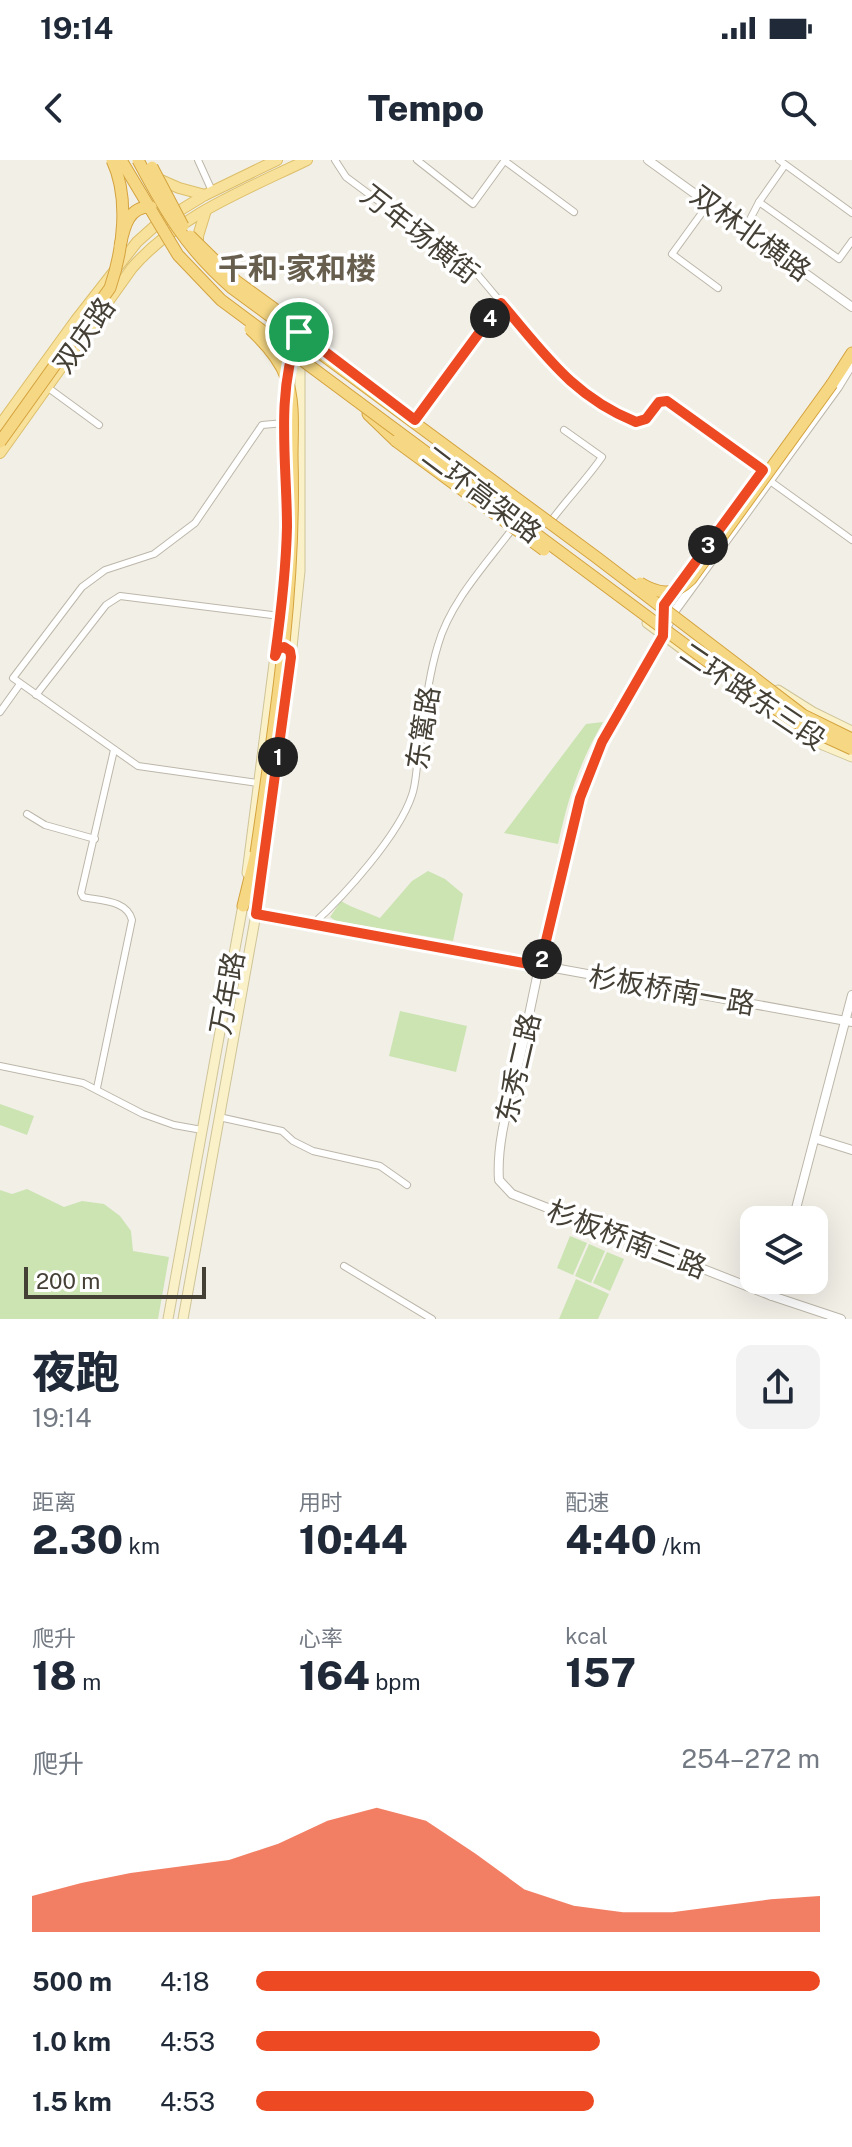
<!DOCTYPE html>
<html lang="zh">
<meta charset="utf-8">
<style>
body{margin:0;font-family:"Public Sans","Noto Sans SC",sans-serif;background:#f2f2f3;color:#1f2937;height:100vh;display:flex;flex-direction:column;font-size:30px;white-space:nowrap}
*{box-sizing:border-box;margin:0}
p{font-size:26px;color:#747a83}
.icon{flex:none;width:44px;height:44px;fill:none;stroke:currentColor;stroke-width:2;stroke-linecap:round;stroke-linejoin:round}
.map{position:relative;height:1159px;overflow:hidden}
.drawer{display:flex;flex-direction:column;background:#fff;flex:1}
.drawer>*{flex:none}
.controls{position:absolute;left:740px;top:1046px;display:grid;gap:16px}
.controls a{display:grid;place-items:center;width:88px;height:88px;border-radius:16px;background:#fff;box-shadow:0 8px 32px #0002;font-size:40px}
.scale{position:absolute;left:24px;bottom:20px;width:182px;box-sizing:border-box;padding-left:8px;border:4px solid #454036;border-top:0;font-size:22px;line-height:28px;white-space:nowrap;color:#454036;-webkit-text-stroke:6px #fff;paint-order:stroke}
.pin{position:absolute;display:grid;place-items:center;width:68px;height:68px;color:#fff;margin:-34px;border:4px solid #fff;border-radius:50%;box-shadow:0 2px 8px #0007}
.km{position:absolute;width:40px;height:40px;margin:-20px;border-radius:50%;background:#222;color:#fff;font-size:22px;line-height:40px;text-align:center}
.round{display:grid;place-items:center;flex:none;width:84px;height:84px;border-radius:16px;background:#f2f2f3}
.headline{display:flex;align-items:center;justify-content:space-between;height:136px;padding:0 32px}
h1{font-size:44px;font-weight:800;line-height:60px}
.figures{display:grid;grid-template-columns:repeat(3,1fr);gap:12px;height:136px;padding:8px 32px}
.figures div{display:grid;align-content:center}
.figures b{font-size:40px;font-weight:800}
.figures small{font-size:22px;font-weight:400}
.figures p{font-size:22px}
.chart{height:224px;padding:16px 32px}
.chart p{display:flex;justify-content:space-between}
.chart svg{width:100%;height:144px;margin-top:8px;fill:#ed4a23;opacity:.7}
ul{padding:0 32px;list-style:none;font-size:26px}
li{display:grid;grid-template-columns:128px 96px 1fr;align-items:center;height:60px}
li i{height:20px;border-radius:10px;background:#ed4a23}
.status{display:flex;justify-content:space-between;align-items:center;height:56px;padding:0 40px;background:#fff;direction:ltr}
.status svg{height:22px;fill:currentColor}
header{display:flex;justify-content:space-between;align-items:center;height:104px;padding:0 32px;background:#fff;font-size:36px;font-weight:800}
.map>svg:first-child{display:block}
.green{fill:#cbe4b2}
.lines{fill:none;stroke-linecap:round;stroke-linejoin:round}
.minor-casing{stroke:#bdb7aa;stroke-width:8}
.tertiary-casing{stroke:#bdb7aa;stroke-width:10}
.secondary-casing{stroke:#cfc498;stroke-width:11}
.primary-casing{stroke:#dcbf6b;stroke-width:12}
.trunk-casing{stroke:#d4a33f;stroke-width:13}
.minor{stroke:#fff;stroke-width:6}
.tertiary{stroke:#fff;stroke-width:8}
.secondary{stroke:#fbf1c8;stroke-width:9}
.primary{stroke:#f8e19a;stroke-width:10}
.trunk{stroke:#f6d884;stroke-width:11}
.trunk-bridge-casing{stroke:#d4a33f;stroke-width:13;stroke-linecap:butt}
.trunk-bridge{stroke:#f6d884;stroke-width:11}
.route-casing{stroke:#fff;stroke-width:16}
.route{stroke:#ed4a23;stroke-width:10}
.labels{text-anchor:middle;stroke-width:7;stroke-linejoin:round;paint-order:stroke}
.street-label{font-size:28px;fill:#454036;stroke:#fff}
.neighbourhood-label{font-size:30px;font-weight:bold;fill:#675e4e;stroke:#fff}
</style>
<div class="status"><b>19:14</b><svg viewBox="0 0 49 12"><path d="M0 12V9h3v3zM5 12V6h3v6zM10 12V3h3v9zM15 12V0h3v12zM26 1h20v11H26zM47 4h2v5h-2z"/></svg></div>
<header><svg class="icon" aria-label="back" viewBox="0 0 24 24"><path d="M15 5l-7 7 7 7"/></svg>Tempo<svg class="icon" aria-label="search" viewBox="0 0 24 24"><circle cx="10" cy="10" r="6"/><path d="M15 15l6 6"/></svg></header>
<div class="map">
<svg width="852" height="1159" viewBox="0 0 852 1159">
<rect width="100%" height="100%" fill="#f2efe7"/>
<g class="green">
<path d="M603,562c-25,44 -34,73 -45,122l-54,-11 82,-109z"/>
<path d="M428,711l17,8 18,15 -10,47 -117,-20 -6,-4 11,-16c13,8 26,11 39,17l32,-37z"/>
<polygon points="400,851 467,866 456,912 389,896"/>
<polygon points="0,944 34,956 27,975 0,965"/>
<polygon points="27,1029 64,1047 82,1041 104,1044 120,1056 131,1071 133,1091 169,1097 158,1159 0,1159 0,1030 12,1034"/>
<polygon points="570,1076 587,1083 573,1115 557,1108"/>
<polygon points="589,1084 605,1091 591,1123 575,1116"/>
<polygon points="607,1092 624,1099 610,1131 593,1123"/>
<polygon points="576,1119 609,1134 598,1159 559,1159"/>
</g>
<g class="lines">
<g class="minor-casing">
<g id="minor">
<polyline points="198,0 212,31"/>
<polyline points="335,0 346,17 478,115 567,221 584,234 636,262 646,259 659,242 667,241 763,310"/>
<polyline points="417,0 473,44 505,0"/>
<polyline points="779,0 852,53"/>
<polyline points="505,1 574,52"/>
<polyline points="759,42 839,99 852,81"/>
<polyline points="709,43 672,94 718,128"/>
<polyline points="745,69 759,42 785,5"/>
<polyline points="47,227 99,265"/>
<polyline points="415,260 501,143"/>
<polyline points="770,321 852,380"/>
<path d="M551,361c17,-23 35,-41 51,-64l-38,-27"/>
<polyline points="36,535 106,445 120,436 280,456"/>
<polyline points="0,552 20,524"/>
<polyline points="258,623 138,606 13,518 82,427 105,410 154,394 195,363 262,265 284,263"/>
<polyline points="27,654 45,665 95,679"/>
<path d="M313,764c31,-28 86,-89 99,-129 4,-11 4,-25 6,-36 6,-38 9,-78 20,-114 12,-43 49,-82 75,-117"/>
<polyline points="0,906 83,923 143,954 174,965 202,970"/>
<path d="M97,928l35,-168c-5,-20 -31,-19 -49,-23l-2,-4 33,-143"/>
<polyline points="219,957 282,971 293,981 313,991 380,1006 407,1025"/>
<polyline points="344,1106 432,1159"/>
</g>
</g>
<g class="tertiary-casing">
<g id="tertiary">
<polyline points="648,0 852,147"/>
<polyline points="663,471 664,445 752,325"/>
<polyline points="256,754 852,862"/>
<polyline points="817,979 852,990"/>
<polyline points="793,1060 852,835"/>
<polyline points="772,1136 776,1120"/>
<path d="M841,1159l-69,-23 -260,-102 -13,-14c-3,-42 13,-86 22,-127 20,-94 38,-190 67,-281 25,-56 61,-105 86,-160l164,-225 14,-23"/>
</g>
</g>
<g class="secondary-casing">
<g id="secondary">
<path d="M287,367c-1,-64 -11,-134 12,-195"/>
<polyline points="647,463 690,495"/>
<polyline points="778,530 813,552 852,571"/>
<polyline points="747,536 818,583 852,597"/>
<polyline points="247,713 284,426"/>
<polyline points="168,1159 244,739"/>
<polyline points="183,1159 256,754 291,497 300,411 300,202 307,179"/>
</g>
</g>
<g class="primary-casing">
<g id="primary">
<polyline points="154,17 179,28 205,35"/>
<polyline points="198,88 198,76 206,50"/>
<polyline points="0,265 76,160 137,82 156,65 205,35 277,0"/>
<path d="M0,293l132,-185c45,-52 113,-78 175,-108"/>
</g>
</g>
<g class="trunk-casing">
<g id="trunk">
<polyline points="832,224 852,193"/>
<polyline points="368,254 396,281"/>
<polyline points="243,746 256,693"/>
</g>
</g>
<use href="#minor" class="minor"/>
<use href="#tertiary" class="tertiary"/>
<use href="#secondary" class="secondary"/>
<use href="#primary" class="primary"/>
<use href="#trunk" class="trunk"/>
<g class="trunk-bridge-casing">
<g id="trunk-bridge">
<polyline points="121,0 178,95 221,140 746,530 804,567 852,589"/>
<path d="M138,0c28,53 48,88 94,128l364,269 207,158 49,24"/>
<polyline points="152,7 183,66"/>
<polyline points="190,76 236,121 309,174"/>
<path d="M120,86c4,-18 8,-40 31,-39"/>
<path d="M250,169c15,14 29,29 36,48 9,25 6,54 6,80 4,133 -17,265 -36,396"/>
<polyline points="396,281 544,390"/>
<path d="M0,282l110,-154c13,-38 20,-90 2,-128"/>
<path d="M640,423c20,12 34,13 51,-4l141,-195"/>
</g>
</g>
<use href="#trunk-bridge" class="trunk-bridge"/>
</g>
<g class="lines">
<g class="route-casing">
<path id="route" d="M501,143c43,50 71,93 135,119l10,-3 13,-17 8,-1 96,69 -99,135 -1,31 -61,106 -22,56 -40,168 -284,-52 35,-257 -1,-6 -6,-4 -6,2 -3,7c6,-43 11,-86 12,-129 0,-64 -12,-133 12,-195l116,88z"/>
</g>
<use href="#route" class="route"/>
</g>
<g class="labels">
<g class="street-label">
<text transform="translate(751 73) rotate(36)" y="10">双林北横路</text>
<text transform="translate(420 74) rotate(38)" y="10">万年场横街</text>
<text transform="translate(84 175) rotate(-55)" y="10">双庆路</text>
<text transform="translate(482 334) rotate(37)" y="10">二环高架路</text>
<text transform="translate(753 536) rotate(34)" y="10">二环路东三段</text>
<text transform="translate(423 568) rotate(-81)" y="10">东篱路</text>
<text transform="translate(672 830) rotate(10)" y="10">杉板桥南一路</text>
<text transform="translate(227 833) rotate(-80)" y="10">万年路</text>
<text transform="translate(518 908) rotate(-77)" y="10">东秀二路</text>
<text transform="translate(627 1079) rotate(21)" y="10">杉板桥南三路</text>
</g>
<g class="neighbourhood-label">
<text x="297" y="119">千和·家和楼</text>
</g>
</g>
</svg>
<div class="controls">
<a><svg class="icon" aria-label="layers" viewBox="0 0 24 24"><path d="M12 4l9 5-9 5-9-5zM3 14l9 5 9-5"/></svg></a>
</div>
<div class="scale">200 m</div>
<div class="pin" style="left:299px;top:172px;background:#1e9e55"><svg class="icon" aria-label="arrive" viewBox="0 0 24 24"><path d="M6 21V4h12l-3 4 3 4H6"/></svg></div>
<b class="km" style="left:278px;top:597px">1</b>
<b class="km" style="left:542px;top:799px">2</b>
<b class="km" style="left:708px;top:385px">3</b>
<b class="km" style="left:490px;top:158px">4</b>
</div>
<section class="drawer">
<div class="headline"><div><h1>夜跑</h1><p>19:14</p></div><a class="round"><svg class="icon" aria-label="share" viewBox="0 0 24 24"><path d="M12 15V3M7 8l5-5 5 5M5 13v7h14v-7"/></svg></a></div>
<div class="figures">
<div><p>距离</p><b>2.30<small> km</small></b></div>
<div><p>用时</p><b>10:44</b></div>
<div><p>配速</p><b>4:40<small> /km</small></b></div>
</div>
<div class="figures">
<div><p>爬升</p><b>18<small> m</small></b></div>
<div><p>心率</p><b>164<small> bpm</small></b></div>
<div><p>kcal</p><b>157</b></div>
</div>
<div class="chart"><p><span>爬升</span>254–272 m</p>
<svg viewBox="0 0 160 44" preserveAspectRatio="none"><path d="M0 44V33L10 29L20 26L30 24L40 22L50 17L60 10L70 6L80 10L90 20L100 31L110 36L120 38L130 38L140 36L150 34L160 33V44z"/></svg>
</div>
<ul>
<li><b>500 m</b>4:18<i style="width:100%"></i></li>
<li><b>1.0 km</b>4:53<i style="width:61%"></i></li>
<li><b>1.5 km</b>4:53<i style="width:60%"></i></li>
</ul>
</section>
